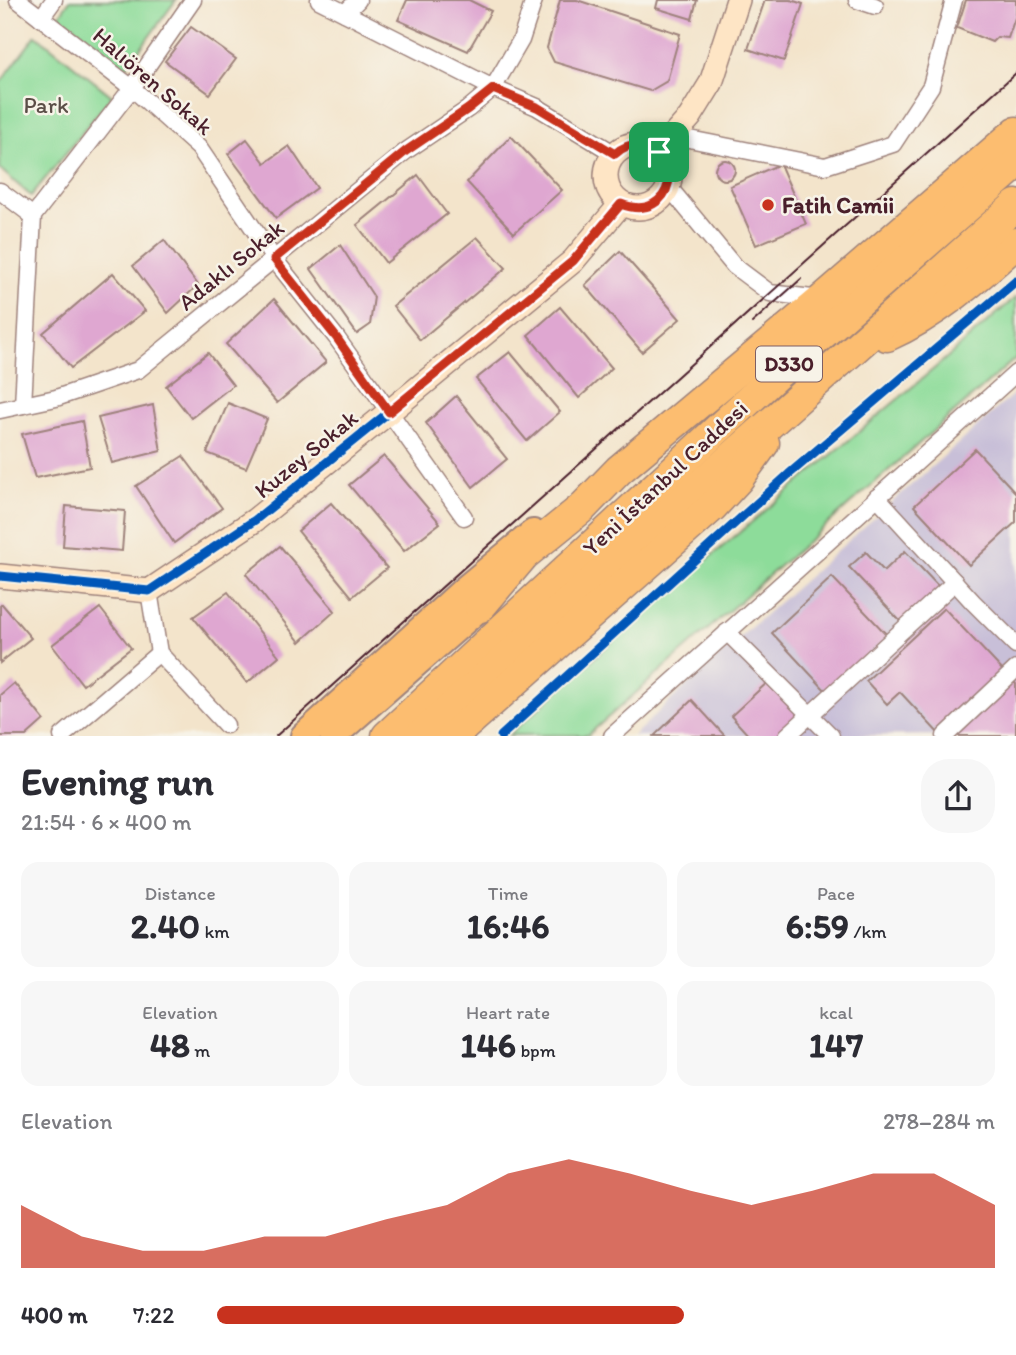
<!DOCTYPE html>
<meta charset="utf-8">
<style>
body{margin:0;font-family:Itim,sans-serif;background:#f7f7f7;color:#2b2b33;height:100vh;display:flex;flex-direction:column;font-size:26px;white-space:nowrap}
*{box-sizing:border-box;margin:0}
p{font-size:23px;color:#7c7c81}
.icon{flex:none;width:38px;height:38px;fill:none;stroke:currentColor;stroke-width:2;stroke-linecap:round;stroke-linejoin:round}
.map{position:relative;height:736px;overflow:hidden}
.details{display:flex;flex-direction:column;background:#fff;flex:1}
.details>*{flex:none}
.pin{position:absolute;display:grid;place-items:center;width:60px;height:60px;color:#fff;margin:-30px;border-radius:14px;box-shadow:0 4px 10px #0006}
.round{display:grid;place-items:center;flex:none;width:74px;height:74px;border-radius:28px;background:#f7f7f7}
.headline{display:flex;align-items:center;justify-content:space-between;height:119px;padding:0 21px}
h1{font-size:38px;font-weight:800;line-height:52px}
.stats{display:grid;grid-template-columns:repeat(3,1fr);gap:10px;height:119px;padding:7px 21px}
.stats div{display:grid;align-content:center;border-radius:18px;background:#f7f7f7;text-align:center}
.stats b{font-size:35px;font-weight:800}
.stats small{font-size:19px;font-weight:400}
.stats p{font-size:19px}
.chart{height:196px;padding:14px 21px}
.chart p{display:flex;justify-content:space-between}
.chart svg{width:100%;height:126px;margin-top:7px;fill:#c8321e;opacity:.7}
ul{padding:0 21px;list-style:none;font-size:23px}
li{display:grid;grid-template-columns:112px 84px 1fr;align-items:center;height:52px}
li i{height:18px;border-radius:9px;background:#c8321e}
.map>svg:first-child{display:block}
.industrial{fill:#c8bfd8}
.green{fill:#8ddc9a;stroke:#6c7e62;stroke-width:2}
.building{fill:#dfa7d1}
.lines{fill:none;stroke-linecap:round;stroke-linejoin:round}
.street-casing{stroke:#9e827b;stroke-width:19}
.secondary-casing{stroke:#9e827b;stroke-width:26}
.primary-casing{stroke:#9e827b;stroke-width:30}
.highway-casing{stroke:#9e827b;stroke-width:33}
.street{stroke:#fff;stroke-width:16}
.secondary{stroke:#fee5c5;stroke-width:23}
.primary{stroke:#fcbd6f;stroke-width:26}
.highway{stroke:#fcbd6f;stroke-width:30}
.tram{stroke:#4a1f2b;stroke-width:2}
.cycleway-casing{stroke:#f7f3e8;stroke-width:13}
.cycleway{stroke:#0057b8;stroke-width:9}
.route-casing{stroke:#fff;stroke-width:14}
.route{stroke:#c8321e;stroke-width:9}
.poi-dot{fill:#c8321e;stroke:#f7f3e8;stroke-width:2.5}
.labels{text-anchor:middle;stroke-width:5;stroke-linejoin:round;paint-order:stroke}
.shield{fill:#f7f3e8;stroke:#7e5f64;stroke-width:2}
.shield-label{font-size:21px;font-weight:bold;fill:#4a1f2b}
.street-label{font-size:23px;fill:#4a1f2b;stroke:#f7f3e8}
.park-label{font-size:23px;fill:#5b4e47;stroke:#f7f3e8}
.poi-label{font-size:23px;font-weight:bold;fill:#4a1f2b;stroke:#f7f3e8;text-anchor:start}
</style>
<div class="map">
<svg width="1016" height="736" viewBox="0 0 1016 736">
<rect width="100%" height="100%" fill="#f7f3e8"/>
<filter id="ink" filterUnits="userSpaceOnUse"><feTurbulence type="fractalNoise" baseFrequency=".0143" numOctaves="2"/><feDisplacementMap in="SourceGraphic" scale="14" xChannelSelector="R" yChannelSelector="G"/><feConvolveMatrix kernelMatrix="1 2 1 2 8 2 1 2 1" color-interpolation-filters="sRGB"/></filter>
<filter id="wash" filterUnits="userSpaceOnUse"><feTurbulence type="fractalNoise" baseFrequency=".00686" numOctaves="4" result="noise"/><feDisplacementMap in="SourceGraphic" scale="28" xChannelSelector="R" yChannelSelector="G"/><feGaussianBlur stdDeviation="1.57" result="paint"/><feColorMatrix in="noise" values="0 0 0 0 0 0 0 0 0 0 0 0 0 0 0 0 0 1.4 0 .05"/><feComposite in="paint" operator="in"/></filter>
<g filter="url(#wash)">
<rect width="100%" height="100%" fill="#f3e4cb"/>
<polygon class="industrial" points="1016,392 1016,735 633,736 703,670"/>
<g class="green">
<polygon points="70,0 176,0 126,68 59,16"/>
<polygon points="36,35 112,96 31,196 0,169 0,83"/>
<polygon points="1016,297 1016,358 588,735 509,735 646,611 936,367"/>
</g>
<g id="blocks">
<g class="building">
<polygon points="407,0 469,0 491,11 468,51 398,20"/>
<polygon points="560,0 577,0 680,34 667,81 650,91 554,62 547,48"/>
<polygon points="658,0 697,0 692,19 656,8"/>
<polygon points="765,0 791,0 803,4 784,61 748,49"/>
<polygon points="966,0 1016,0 1016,15 1008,38 997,37 992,42 957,28"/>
<polygon points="191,27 236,59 210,94 165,61"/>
<polygon points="511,136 562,190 514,233 467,182"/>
<polygon points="247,139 265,163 289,146 317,188 276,218 228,154"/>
<circle cx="725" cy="170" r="10"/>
<polygon points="780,164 806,224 756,245 730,186"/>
<polygon points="418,175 447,214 386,263 357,225"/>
<polygon points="477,237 506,268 420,340 393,306"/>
<polygon points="164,240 198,285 168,313 133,266"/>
<polygon points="340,245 374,297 370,325 357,334 311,269"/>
<polygon points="620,251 680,319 642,352 585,285"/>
<polygon points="113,273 145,311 71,368 43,333"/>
<polygon points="274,299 326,362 277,403 226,344"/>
<polygon points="560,307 612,368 579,398 528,335"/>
<polygon points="510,352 560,412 527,441 476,379"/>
<polygon points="208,353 233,385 191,418 166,386"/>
<polygon points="456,396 507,459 473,487 426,423"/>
<polygon points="228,403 267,419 246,468 207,453"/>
<polygon points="153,405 161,451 112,463 98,418"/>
<polygon points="82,421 90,467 35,478 22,434"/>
<polygon points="975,449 1016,493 1016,522 969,565 914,506"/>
<polygon points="183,456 222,508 174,543 136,486"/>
<polygon points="384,456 440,523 404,551 349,485"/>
<polygon points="331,503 387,568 352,597 298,531"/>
<polygon points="66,506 125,511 122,551 63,546"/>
<polygon points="280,546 335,611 300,642 246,574"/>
<polygon points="905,551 940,588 902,623 849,567 866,552 884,571"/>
<polygon points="832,577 888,636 827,692 772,633"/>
<polygon points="228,592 279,656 247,683 193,617"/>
<polygon points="2,604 31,638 0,663 0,606"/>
<polygon points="100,608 131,648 83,685 52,645"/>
<polygon points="944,608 1006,674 940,735 900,692 887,704 866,681"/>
<polygon points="770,680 803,715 781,736 749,736 731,716"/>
<polygon points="1013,681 1016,684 1016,736 954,736"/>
<polygon points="14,683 44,720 26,736 0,736 0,695"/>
<polygon points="692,700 725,736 654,736"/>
</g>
</g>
</g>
<g filter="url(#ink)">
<use href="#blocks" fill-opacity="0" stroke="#9e827b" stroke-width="2"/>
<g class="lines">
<g class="street-casing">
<g id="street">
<polyline points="18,0 132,88 199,148 274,259 336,337 464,517"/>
<polyline points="319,0 493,88 537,107 615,154"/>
<polyline points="857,0 875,6"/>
<polyline points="345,13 358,0"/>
<polyline points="41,18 54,0"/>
<polyline points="674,136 825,166 893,144 931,86 954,0"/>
<polyline points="668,186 734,266 770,293 821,299"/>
<polyline points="0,191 33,216"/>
<polyline points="23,405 33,216 132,88 193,0"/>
<polyline points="0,410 56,398 138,370 406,151 468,109 493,88 521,40 534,0"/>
<polyline points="877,497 973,602 1016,645"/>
<polyline points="149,591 159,653 226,725"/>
<polyline points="727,632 831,736"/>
<polyline points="62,736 159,653"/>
<polyline points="612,736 1016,373"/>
<polyline points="787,736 955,582"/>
<polyline points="945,736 1016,669"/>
</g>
</g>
<g class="secondary-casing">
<g id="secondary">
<circle cx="638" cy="176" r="32"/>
<polyline points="659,152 690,117 711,83 738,0"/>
<polyline points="0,576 149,591 255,520 389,412 573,261 621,204"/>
</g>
</g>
<g class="primary-casing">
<g id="primary">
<polyline points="304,736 464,590 533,533"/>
<polyline points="333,736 480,607"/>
</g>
</g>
<g class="highway-casing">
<g id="highway">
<path d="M887,336c49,-22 89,-57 129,-93"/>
<polyline points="480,607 524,555 582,508 619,470 823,299 1016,132"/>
<polyline points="387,736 775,376 1016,164"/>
<path d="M420,736c197,-179 398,-354 596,-531"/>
<polyline points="453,736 712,507 738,479 764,443"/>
</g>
</g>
<use href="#street" class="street"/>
<use href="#secondary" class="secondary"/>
<use href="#primary" class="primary"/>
<use href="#highway" class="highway"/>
<g class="tram">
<polyline points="752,323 801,279"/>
<polyline points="276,736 1016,73"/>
</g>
<g class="cycleway-casing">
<g id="cycleway">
<polyline points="0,576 149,591 255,520 389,412 573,261 621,204"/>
<polyline points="501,736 789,474 1016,281"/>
</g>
</g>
<use href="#cycleway" class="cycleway"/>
</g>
</g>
<g class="lines" filter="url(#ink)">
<g class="route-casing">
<path id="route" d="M493,89l44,18 78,47c7,-7 15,-10 25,-10 47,3 35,81 -19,60l-48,57 -184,151 -53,-75 -62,-78 132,-108 62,-42z"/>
</g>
<use href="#route" class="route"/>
</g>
<circle class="poi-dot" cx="768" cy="205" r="7"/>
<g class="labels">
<rect class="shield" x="756" y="346.5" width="66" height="35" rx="5"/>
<g class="shield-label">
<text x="789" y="371">D330</text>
</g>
<g class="street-label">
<text transform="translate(153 81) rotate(41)" y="8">Halıören Sokak</text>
<text transform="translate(231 265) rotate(-39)" y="8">Adaklı Sokak</text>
<text transform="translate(306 454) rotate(-39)" y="8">Kuzey Sokak</text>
<text transform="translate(665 478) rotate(-43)" y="8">Yeni İstanbul Caddesi</text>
</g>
<g class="park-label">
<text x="46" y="113">Park</text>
</g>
<g class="poi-label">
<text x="782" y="213">Fatih Camii</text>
</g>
</g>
</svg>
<div class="pin" style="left:659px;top:152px;background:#1e9e55"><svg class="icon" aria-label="arrive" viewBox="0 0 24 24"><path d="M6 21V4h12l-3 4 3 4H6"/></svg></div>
</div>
<section class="details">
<div class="headline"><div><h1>Evening run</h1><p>21:54 · 6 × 400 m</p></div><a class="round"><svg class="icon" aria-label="share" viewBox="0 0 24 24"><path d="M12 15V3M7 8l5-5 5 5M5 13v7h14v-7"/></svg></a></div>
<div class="stats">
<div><p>Distance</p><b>2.40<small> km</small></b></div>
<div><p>Time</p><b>16:46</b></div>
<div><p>Pace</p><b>6:59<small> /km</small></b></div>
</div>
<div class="stats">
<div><p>Elevation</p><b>48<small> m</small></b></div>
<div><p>Heart rate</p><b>146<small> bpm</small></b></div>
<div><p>kcal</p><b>147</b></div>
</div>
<div class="chart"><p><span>Elevation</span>278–284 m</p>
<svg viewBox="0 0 160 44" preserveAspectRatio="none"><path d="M0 44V22L10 33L20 38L30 38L40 33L50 33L60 27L70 22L80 11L90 6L100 11L110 17L120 22L130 17L140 11L150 11L160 22V44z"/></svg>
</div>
<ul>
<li><b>400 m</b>7:22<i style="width:60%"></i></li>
</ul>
</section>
